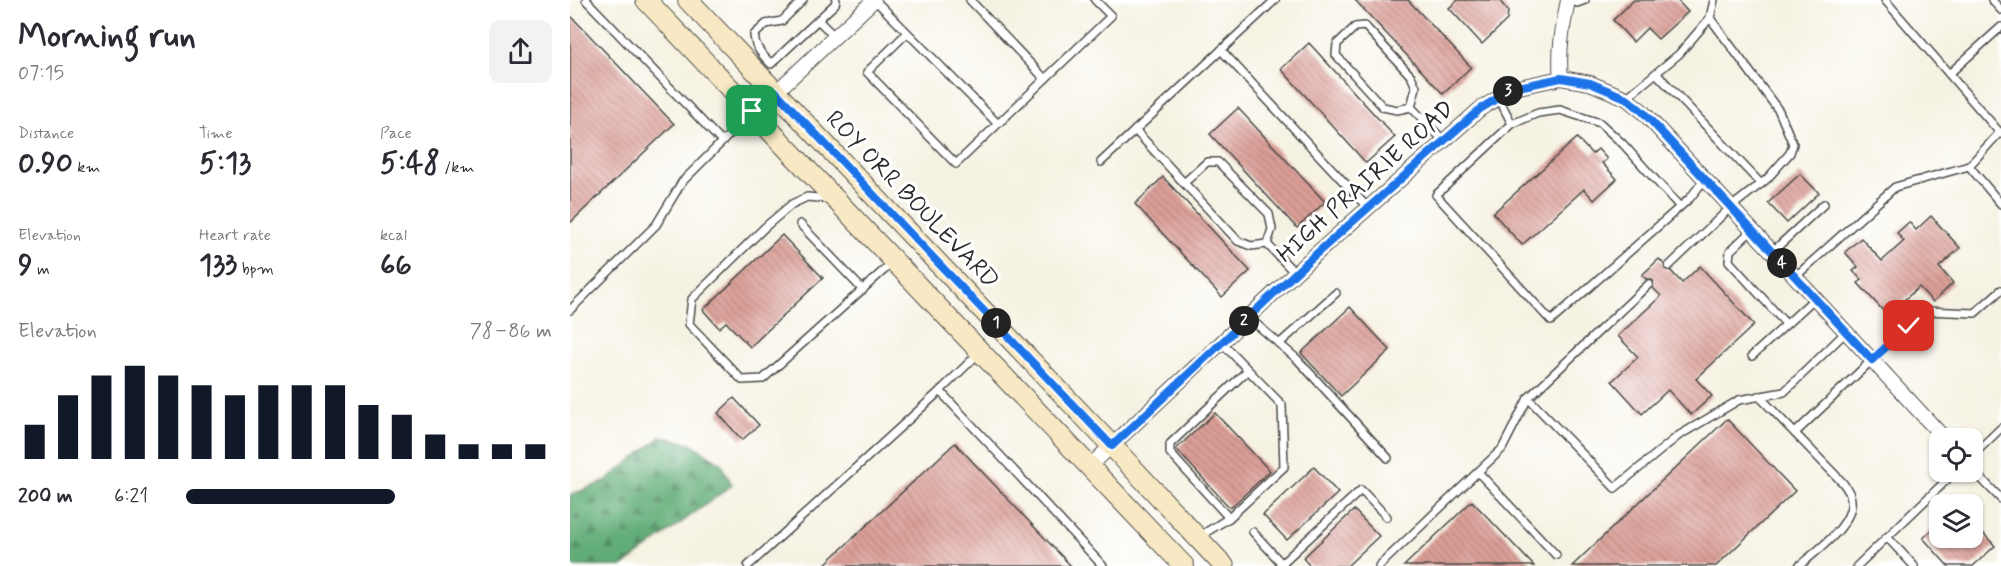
<!DOCTYPE html>
<meta charset="utf-8">
<style>
body{margin:0;font-family:Mynerve,sans-serif;background:#f2f2f3;color:#2b2b33;height:100vh;display:flex;flex-direction:column;font-size:22px;white-space:nowrap}
*{box-sizing:border-box;margin:0}
p{font-size:20px;color:#7c7c81}
.icon{flex:none;width:33px;height:33px;fill:none;stroke:currentColor;stroke-width:2;stroke-linecap:round;stroke-linejoin:round}
.map{position:relative;flex:1;overflow:hidden}
.side{display:flex;flex-direction:column;background:#fff;width:570px}
.side>*{flex:none}
.tools{position:absolute;left:1359px;top:428px;display:grid;gap:12px}
.tools a{display:grid;place-items:center;width:54px;height:54px;border-radius:12px;background:#fff;box-shadow:0 2px 4px #0004;font-size:30px}
.pin{position:absolute;display:grid;place-items:center;width:51px;height:51px;color:#fff;margin:-26px;border-radius:12px;box-shadow:0 3px 9px #0006}
.km{position:absolute;width:30px;height:30px;margin:-15px;border-radius:50%;background:#222;color:#fff;font-size:16px;line-height:30px;text-align:center}
.round{display:grid;place-items:center;flex:none;width:63px;height:63px;border-radius:12px;background:#f2f2f3}
.summary{display:flex;align-items:center;justify-content:space-between;height:102px;padding:0 18px}
h1{font-size:33px;font-weight:800;line-height:45px}
.figures{display:grid;grid-template-columns:repeat(3,1fr);gap:9px;height:102px;padding:6px 18px}
.figures div{display:grid;align-content:center}
.figures b{font-size:30px;font-weight:800}
.figures small{font-size:16px;font-weight:400}
.figures p{font-size:16px}
.chart{height:168px;padding:12px 18px}
.chart p{display:flex;justify-content:space-between}
.chart svg{width:100%;height:108px;margin-top:6px;stroke:#111827;stroke-width:6}
ul{padding:0 18px;list-style:none;font-size:20px}
li{display:grid;grid-template-columns:96px 72px 1fr;align-items:center;height:45px}
li i{height:15px;border-radius:8px;background:#111827}
main{display:flex;flex:1;min-height:0}
.map>svg:first-child{display:block}
.forest{fill:url(#forest-firs);stroke:#466c51;stroke-width:1.5}
.building{fill:url(#building-back-hatch)}
.lines{fill:none;stroke-linecap:round;stroke-linejoin:round}
.service-casing{stroke:#494947;stroke-width:10}
.minor-casing{stroke:#494947;stroke-width:16}
.secondary-casing{stroke:#494947;stroke-width:22}
.service{stroke:#fff;stroke-width:7}
.minor{stroke:#fff;stroke-width:14}
.secondary{stroke:#f8e8c3;stroke-width:20}
.route-casing{stroke:#fff;stroke-width:12}
.route{stroke:#1a73e8;stroke-width:8}
.labels{text-anchor:middle;stroke-width:6;stroke-linejoin:round;paint-order:stroke}
.street-label{font-size:24px;fill:#2b2b2b;stroke:#fff}
</style>
<main>
<section class="side">
<div class="summary"><div><h1>Morning run</h1><p>07:15</p></div><a class="round"><svg class="icon" aria-label="share" viewBox="0 0 24 24"><path d="M12 15V3M7 8l5-5 5 5M5 13v7h14v-7"/></svg></a></div>
<div class="figures">
<div><p>Distance</p><b>0.90<small> km</small></b></div>
<div><p>Time</p><b>5:13</b></div>
<div><p>Pace</p><b>5:48<small> /km</small></b></div>
</div>
<div class="figures">
<div><p>Elevation</p><b>9<small> m</small></b></div>
<div><p>Heart rate</p><b>133<small> bpm</small></b></div>
<div><p>kcal</p><b>66</b></div>
</div>
<div class="chart"><p><span>Elevation</span>78–86 m</p>
<svg viewBox="0 0 160 44" preserveAspectRatio="none"><path d="M5 44V30M15 44V18M25 44V10M35 44V6M45 44V10M55 44V14M65 44V18M75 44V14M85 44V14M95 44V14M105 44V22M115 44V26M125 44V34M135 44V38M145 44V38M155 44V38"/></svg>
</div>
<ul>
<li><b>200 m</b>6:21<i style="width:57%"></i></li>
</ul>
</section>
<div class="map">
<svg width="1431" height="566" viewBox="0 0 1431 566">
<defs>
<pattern id="forest-firs" width="22" height="20" patternUnits="userSpaceOnUse" patternTransform="scale(1.5)"><rect width="22" height="20" fill="#62ad77"/><path d="M5 1l3.5 6h-7zM16 11l3.5 6h-7z" fill="#518d62"/></pattern>
<pattern id="building-back-hatch" width="6" height="6" patternUnits="userSpaceOnUse" patternTransform="scale(1.5)"><rect width="6" height="6" fill="#dc9f98"/><path d="M-1 5l2 2M0 0l6 6M5-1l2 2" fill="none" stroke="#b3827c"/></pattern>
</defs>
<rect width="100%" height="100%" fill="#fff"/>
<filter id="ink" filterUnits="userSpaceOnUse"><feTurbulence type="fractalNoise" baseFrequency=".0167" numOctaves="2"/><feDisplacementMap in="SourceGraphic" scale="12" xChannelSelector="R" yChannelSelector="G"/><feConvolveMatrix kernelMatrix="1 2 1 2 8 2 1 2 1" color-interpolation-filters="sRGB"/></filter>
<filter id="wash" filterUnits="userSpaceOnUse"><feTurbulence type="fractalNoise" baseFrequency=".008" numOctaves="4" result="noise"/><feDisplacementMap in="SourceGraphic" scale="24" xChannelSelector="R" yChannelSelector="G"/><feGaussianBlur stdDeviation="1.35" result="paint"/><feColorMatrix in="noise" values="0 0 0 0 0 0 0 0 0 0 0 0 0 0 0 0 0 1.4 0 .05"/><feComposite in="paint" operator="in"/></filter>
<g filter="url(#wash)">
<rect width="100%" height="100%" fill="#f6f2e3"/>
<polygon class="forest" points="91,437 120,443 151,463 162,485 53,566 0,566 0,495 34,482"/>
<g id="blocks">
<g class="building">
<polygon points="785,0 838,0 901,67 873,94"/>
<polygon points="888,0 929,0 938,11 937,20 912,44 879,8"/>
<polygon points="1064,0 1107,0 1118,12 1088,39 1077,28 1063,42 1043,20"/>
<polygon points="0,15 104,124 0,223"/>
<polygon points="739,43 825,137 796,163 711,69"/>
<polygon points="668,108 755,202 727,228 640,134"/>
<polygon points="1007,138 1022,154 1028,149 1037,159 1032,163 1047,179 1024,200 1014,189 952,245 923,213"/>
<polygon points="1230,174 1249,193 1217,223 1198,203"/>
<polygon points="593,177 680,271 652,297 565,204"/>
<polygon points="1361,216 1390,248 1369,267 1383,283 1363,302 1349,287 1317,315 1288,283 1292,280 1283,271 1288,267 1275,252 1291,238 1312,261 1334,241 1327,233 1339,222 1346,230"/>
<polygon points="212,235 253,278 180,347 156,322 149,328 133,310"/>
<polygon points="1089,259 1094,264 1095,269 1101,271 1112,283 1130,266 1184,325 1126,379 1142,396 1121,415 1098,390 1072,414 1042,381 1068,357 1048,336 1091,296 1083,288 1083,281 1080,279 1076,279 1072,275"/>
<polygon points="780,307 820,350 771,396 731,353"/>
<polygon points="164,398 189,425 172,440 148,413"/>
<polygon points="645,413 700,471 660,508 606,449"/>
<polygon points="1157,419 1225,491 1146,566 1002,566"/>
<polygon points="385,443 501,566 253,566"/>
<polygon points="744,467 768,493 717,540 693,515"/>
<polygon points="902,501 964,566 834,566"/>
<polygon points="784,510 809,536 777,566 740,566 733,558"/>
<polygon points="1402,521 1425,546 1403,566 1378,566 1353,538 1370,523 1370,537 1402,537"/>
</g>
</g>
</g>
<g filter="url(#ink)">
<use href="#blocks" fill-opacity="0" stroke="#494947" stroke-width="1.5"/>
<g class="lines">
<g class="service-casing">
<g id="service">
<polyline points="16,0 152,142"/>
<path d="M233,0l-21,21 -16,3 -12,11c1,13 8,19 17,29l64,-60 1,-4"/>
<polyline points="305,0 427,123"/>
<polyline points="400,0 475,79"/>
<polyline points="1003,0 1007,3 1015,0"/>
<polyline points="1315,0 1431,134"/>
<polyline points="1422,0 1431,10"/>
<polyline points="248,20 265,37"/>
<polyline points="337,33 297,72 386,164 541,16 525,0"/>
<polyline points="651,50 798,208"/>
<polyline points="1086,73 1191,184"/>
<polyline points="1379,74 1431,27"/>
<polyline points="928,97 942,124"/>
<polyline points="1056,98 1109,54 1140,18 1144,0"/>
<polyline points="841,107 827,110 813,107 766,55 767,44 785,27 795,26 841,76 846,87 841,107 874,141"/>
<polyline points="565,130 614,183"/>
<polyline points="531,162 705,0"/>
<polyline points="1399,166 1430,132"/>
<polyline points="259,199 237,197 222,204 195,227 122,299 119,324 172,380 193,379 323,262"/>
<polyline points="1110,207 1053,144 1030,123 990,110 968,113 942,124 866,195 981,321 1120,198 1135,179"/>
<polyline points="230,224 293,290"/>
<polyline points="1182,230 1160,251 1159,261 1216,324"/>
<polyline points="697,244 681,246 668,241 614,183 637,162 648,162 699,214 702,229 697,244 725,273"/>
<polyline points="1202,252 1254,204"/>
<polyline points="1099,266 1161,207 1197,179 1220,153 1223,144 1209,111 1140,18"/>
<polyline points="1225,277 1325,187 1399,166 1431,204"/>
<polyline points="0,310 86,225 112,182 180,114"/>
<polyline points="678,317 727,359 818,458"/>
<polyline points="709,344 766,293"/>
<polyline points="410,352 370,391 533,566"/>
<polyline points="1182,356 1245,298"/>
<path d="M1189,396l84,87c2,3 6,8 7,12 9,27 -33,55 -51,71"/>
<polyline points="958,398 1045,488 1108,436 1169,400 1214,392 1276,332"/>
<polyline points="1225,433 1302,360 1356,311 1405,313 1431,290"/>
<polyline points="1402,456 1431,428"/>
<polyline points="1402,469 1431,499"/>
<polyline points="908,472 986,555"/>
<polyline points="659,518 600,453 600,444 678,370"/>
<polyline points="683,532 714,566"/>
<polyline points="630,536 659,518 714,467 712,405 651,342"/>
<polyline points="1317,537 1344,566"/>
<polyline points="178,566 370,391"/>
<polyline points="709,566 791,490 817,517"/>
<polyline points="809,566 932,449 958,398 1079,284"/>
<polyline points="1287,566 1386,471"/>
</g>
</g>
<g class="minor-casing">
<g id="minor">
<path d="M991,78c-3,-27 2,-52 7,-78"/>
<polyline points="182,111 206,92 304,0"/>
<polyline points="520,466 737,262 910,109 944,88 991,78 1020,83 1056,98 1072,111 1374,438"/>
</g>
</g>
<g class="secondary-casing">
<g id="secondary">
<polyline points="76,0 614,566"/>
<polyline points="118,0 542,446 654,566"/>
</g>
</g>
<use href="#service" class="service"/>
<use href="#minor" class="minor"/>
<use href="#secondary" class="secondary"/>
</g>
</g>
<g class="lines" filter="url(#ink)">
<g class="route-casing">
<polyline id="route" points="182,111 206,92 542,446 737,262 910,109 944,88 991,78 1020,83 1056,98 1072,111 1302,360 1339,326"/>
</g>
<use href="#route" class="route"/>
</g>
<g class="labels">
<g class="street-label">
<text transform="translate(795 181) rotate(-42)" y="8">HIGH PRAIRIE ROAD</text>
<text transform="translate(343 199) rotate(46)" y="8">ROY ORR BOULEVARD</text>
</g>
</g>
</svg>
<div class="tools">
<a><svg class="icon" aria-label="locate" viewBox="0 0 24 24"><circle cx="12" cy="12" r="6"/><path d="M12 2v4M12 18v4M2 12h4M18 12h4"/></svg></a>
<a><svg class="icon" aria-label="layers" viewBox="0 0 24 24"><path d="M12 4l9 5-9 5-9-5zM3 14l9 5 9-5"/></svg></a>
</div>
<div class="pin" style="left:182px;top:111px;background:#1e9e55"><svg class="icon" aria-label="arrive" viewBox="0 0 24 24"><path d="M6 21V4h12l-3 4 3 4H6"/></svg></div>
<div class="pin" style="left:1339px;top:326px;background:#d93025"><svg class="icon" aria-label="check" viewBox="0 0 24 24"><path d="M5 12l5 5 9-10"/></svg></div>
<b class="km" style="left:426px;top:323px">1</b>
<b class="km" style="left:674px;top:321px">2</b>
<b class="km" style="left:938px;top:91px">3</b>
<b class="km" style="left:1212px;top:263px">4</b>
</div>
</main>
